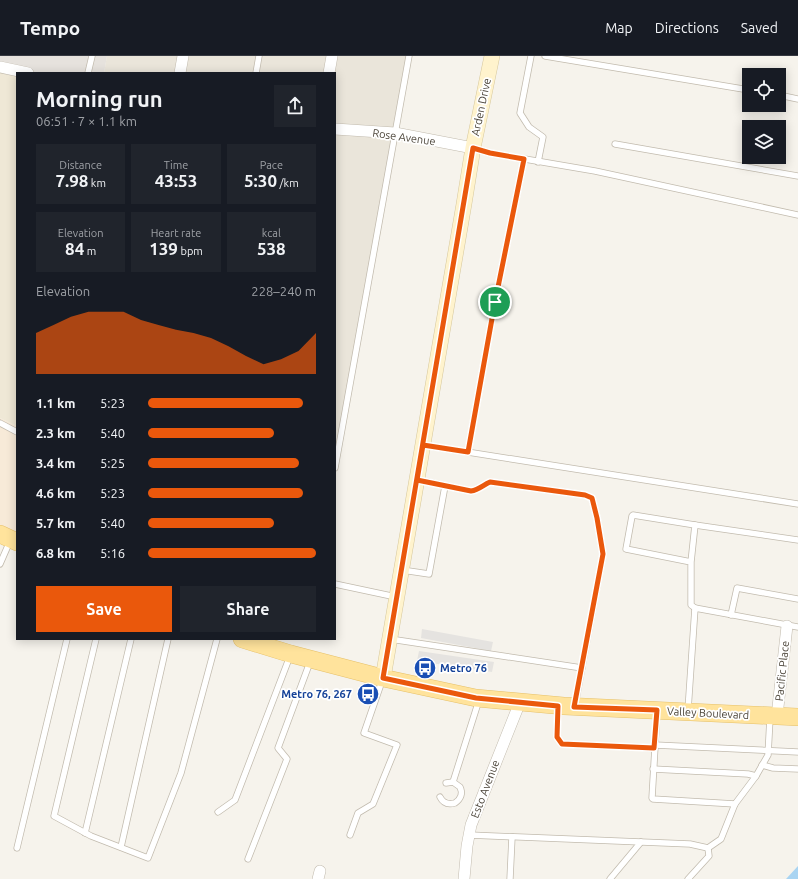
<!DOCTYPE html>
<meta charset="utf-8">
<style>
body{margin:0;font-family:Ubuntu,sans-serif;background:#20242c;color:#f1f3f6;height:100vh;display:flex;flex-direction:column;font-size:15px;white-space:nowrap}
*{box-sizing:border-box;margin:0}
p{font-size:13px;color:#9ea1a6}
.icon{flex:none;width:22px;height:22px;fill:none;stroke:currentColor;stroke-width:2;stroke-linecap:round;stroke-linejoin:round}
.map{position:relative;flex:1;overflow:hidden}
.panel{position:absolute;left:16px;top:16px;width:320px;height:568px;display:flex;flex-direction:column;background:#171b24;border-radius:0px;box-shadow:0 2px 10px #0003}
.panel>*{flex:none}
.tools{position:absolute;left:742px;top:12px;display:grid;gap:8px}
.tools a{display:grid;place-items:center;width:44px;height:44px;border-radius:0px;background:#171b24;box-shadow:0 2px 10px #0003;font-size:20px}
.pin{position:absolute;display:grid;place-items:center;width:34px;height:34px;color:#fff;margin:-17px;border:2px solid #fff;border-radius:50%;box-shadow:0 1px 4px #0007}
.round{display:grid;place-items:center;flex:none;width:42px;height:42px;border-radius:0px;background:#20242c}
.headline{display:flex;align-items:center;justify-content:space-between;height:68px;padding:0 20px}
h1{font-size:22px;font-weight:700;line-height:30px}
.figures{display:grid;grid-template-columns:repeat(3,1fr);gap:6px;height:68px;padding:4px 20px}
.figures div{display:grid;align-content:center;border-radius:0px;background:#20242c;text-align:center}
.figures b{font-size:17px;font-weight:700}
.figures small{font-size:11px;font-weight:400}
.figures p{font-size:11px}
.chart{height:112px;padding:8px 20px}
.chart p{display:flex;justify-content:space-between}
.chart svg{width:100%;height:72px;margin-top:4px;fill:#ea580c;opacity:.7}
.primary-button{display:flex;gap:8px;margin-top:auto;padding:8px 20px}
.primary-button a{flex:1;height:46px;border-radius:0px;background:#ea580c;color:#fff;font-size:16px;font-weight:700;line-height:46px;text-align:center}
.primary-button a+a{background:#20242c;color:#f1f3f6}
ul{padding:0 20px;list-style:none;font-size:13px}
li{display:grid;grid-template-columns:64px 48px 1fr;align-items:center;height:30px}
li i{height:10px;border-radius:5px;background:#ea580c}
header{display:flex;align-items:center;gap:24px;box-sizing:border-box;height:56px;padding:0 20px;background:#171b24;border-bottom:1px solid #363941}
header strong{font-size:19px}
nav{display:flex;gap:22px;margin-inline-start:auto;font-size:14px}
.map>svg:first-child{display:block}
.residential{fill:#eae5da}
.commercial{fill:#f7ead8}
.industrial{fill:#e6e2dd}
.education{fill:#efe8d6}
.parking{fill:#e5e3e0}
.water{fill:#a9d4f2}
.lines{fill:none;stroke-linecap:round;stroke-linejoin:round}
.lane-casing{stroke:#c2bbae;stroke-width:7}
.street-casing{stroke:#c2bbae;stroke-width:12}
.secondary-casing{stroke:#d6c79b;stroke-width:16}
.primary-casing{stroke:#e6c16a;stroke-width:18}
.lane{stroke:#fff;stroke-width:5.5}
.street{stroke:#fff;stroke-width:11}
.secondary{stroke:#fff3cd;stroke-width:15}
.primary{stroke:#ffe39c;stroke-width:17}
.route-casing{stroke:#fff;stroke-width:8}
.route{stroke:#ea580c;stroke-width:5}
.labels{text-anchor:middle;stroke-width:3.5;stroke-linejoin:round;paint-order:stroke}
.street-label{font-size:11px;fill:#4b4439;stroke:#fff}
.transit-label{font-size:11px;font-weight:bold;fill:#164399;stroke:#fff;text-anchor:start}
</style>
<header>
<strong>Tempo</strong>
<nav><a>Map</a><a>Directions</a><a>Saved</a></nav>
</header>
<div class="map">
<svg width="798" height="823" viewBox="0 0 798 823">
<rect width="100%" height="100%" fill="#f6f3ec"/>
<polygon class="residential" points="107,0 409,0 335,412 335,17 104,17"/>
<polygon class="commercial" points="0,362 17,370 17,486 0,478"/>
<polygon class="industrial" points="0,0 107,0 104,17 29,17 0,11"/>
<polygon class="education" points="0,11 17,17 17,370 0,362"/>
<g class="parking">
<polygon points="422,573 493,586 491,595 421,582"/>
<polygon points="419,595 494,606 492,616 417,605"/>
</g>
<polygon class="water" points="798,810 798,823 786,823"/>
<g class="lines">
<g class="lane-casing">
<g id="lane">
<polyline points="531,0 520,57 529,71 543,81 538,106"/>
<polyline points="545,0 749,34"/>
<polyline points="88,17 92,0"/>
<polyline points="256,17 259,0"/>
<polyline points="779,39 798,43"/>
<polyline points="615,88 798,120"/>
<polyline points="473,92 490,97 595,115 798,159"/>
<polyline points="0,367 17,376"/>
<polyline points="423,389 798,448"/>
<polyline points="468,396 495,246 524,103"/>
<polyline points="335,412 409,0"/>
<path d="M418,424l53,11c8,-1 12,-6 19,-9l95,13 7,3 5,20 6,36 -28,151"/>
<polyline points="695,469 798,484"/>
<polyline points="691,506 695,469 633,459 632,460 626,493 691,506 691,549 695,552"/>
<polyline points="0,508 10,485"/>
<polyline points="402,514 429,518 445,430"/>
<polyline points="335,528 396,541"/>
<polyline points="731,559 737,532 798,543"/>
<polyline points="96,583 54,760 91,780 148,802 181,717 217,583"/>
<polyline points="390,583 582,612"/>
<polyline points="558,652 557,681 562,688 654,692"/>
<polyline points="688,654 695,552 798,571"/>
<polyline points="657,657 652,742 653,743 735,748 756,720 768,699 770,662"/>
<polyline points="655,689 798,696"/>
<polyline points="762,709 773,712 798,713"/>
<polyline points="653,713 748,718 756,720"/>
<polyline points="453,726 479,644"/>
<path d="M440,741c3,6 8,8 15,6 6,-4 8,-10 5,-16l-7,-5 -7,1"/>
<polyline points="218,756 235,744 290,600"/>
<polyline points="85,777 131,583"/>
<polyline points="350,779 358,757 373,748 397,689 364,677 382,625"/>
<polyline points="469,779 690,788 708,792 721,783 735,748"/>
<polyline points="121,791 168,583"/>
<polyline points="17,792 67,583"/>
<polyline points="248,803 287,703 278,692 310,606"/>
<polyline points="510,823 512,781"/>
<polyline points="610,823 641,786"/>
<polyline points="688,823 709,800 708,792"/>
</g>
</g>
<g class="street-casing">
<g id="street">
<polyline points="0,11 28,17"/>
<polyline points="180,17 183,0"/>
<polyline points="329,17 332,0"/>
<polyline points="335,73 395,77 473,92"/>
<polyline points="777,660 787,570"/>
<polyline points="318,823 320,815"/>
<polyline points="464,823 467,790 471,769 520,646"/>
</g>
</g>
<g class="secondary-casing">
<polyline id="secondary" points="383,622 464,148 473,92 492,0"/>
</g>
<g class="primary-casing">
<g id="primary">
<polyline points="0,478 17,486"/>
<polyline points="242,583 291,598 383,622 476,642 564,650 798,661"/>
</g>
</g>
<use href="#lane" class="lane"/>
<use href="#street" class="street"/>
<use href="#secondary" class="secondary"/>
<use href="#primary" class="primary"/>
</g>
<g class="lines">
<g class="route-casing">
<path id="route" d="M495,246l-27,150 -45,-7 -6,35 54,11c8,-1 12,-6 19,-9l95,13 7,3 5,20 6,36 -29,153 83,3 -3,38 -92,-4 -5,-7 1,-31 -82,-8 -93,-20 90,-530 17,5 34,6 -29,143"/>
</g>
<use href="#route" class="route"/>
</g>
<defs>
<g id="bus-disc" transform="scale(1.15)"><circle r="9.5" fill="#1a4fb4" stroke="#fff"/><path d="M-5-6H5V4H4V6H2V4H-2V6H-4V4H-5ZM-3.5-4V0h7V-4ZM-3.5 1.2v1.5H-2V1.2ZM2 1.2v1.5H3.5V1.2Z" fill="#fff"/></g>
</defs>
<g fill-rule="evenodd">
<use href="#bus-disc" x="425" y="612"/>
<use href="#bus-disc" x="368" y="638"/>
</g>
<g class="labels">
<g class="street-label">
<text transform="translate(481 51) rotate(-78)" y="4">Arden Drive</text>
<text transform="translate(404 81) rotate(8)" y="4">Rose Avenue</text>
<text transform="translate(782 615) rotate(-84)" y="4">Pacific Place</text>
<text transform="translate(708 657) rotate(3)" y="4">Valley Boulevard</text>
<text transform="translate(485 733) rotate(-69)" y="4">Esto Avenue</text>
</g>
<g class="transit-label">
<text x="440" y="616">Metro 76</text>
<text x="352" y="642" text-anchor="end">Metro 76, 267</text>
</g>
</g>
</svg>
<div class="tools">
<a><svg class="icon" aria-label="locate" viewBox="0 0 24 24"><circle cx="12" cy="12" r="6"/><path d="M12 2v4M12 18v4M2 12h4M18 12h4"/></svg></a>
<a><svg class="icon" aria-label="layers" viewBox="0 0 24 24"><path d="M12 4l9 5-9 5-9-5zM3 14l9 5 9-5"/></svg></a>
</div>
<div class="pin" style="left:495px;top:246px;background:#1e9e55"><svg class="icon" aria-label="arrive" viewBox="0 0 24 24"><path d="M6 21V4h12l-3 4 3 4H6"/></svg></div>
<section class="panel">
<div class="headline"><div><h1>Morning run</h1><p>06:51 · 7 × 1.1 km</p></div><a class="round"><svg class="icon" aria-label="share" viewBox="0 0 24 24"><path d="M12 15V3M7 8l5-5 5 5M5 13v7h14v-7"/></svg></a></div>
<div class="figures">
<div><p>Distance</p><b>7.98<small> km</small></b></div>
<div><p>Time</p><b>43:53</b></div>
<div><p>Pace</p><b>5:30<small> /km</small></b></div>
</div>
<div class="figures">
<div><p>Elevation</p><b>84<small> m</small></b></div>
<div><p>Heart rate</p><b>139<small> bpm</small></b></div>
<div><p>kcal</p><b>538</b></div>
</div>
<div class="chart"><p><span>Elevation</span>228–240 m</p>
<svg viewBox="0 0 160 44" preserveAspectRatio="none"><path d="M0 44V19L10 14L20 9L30 6L40 6L50 6L60 11L70 14L80 17L90 19L100 22L110 27L120 33L130 38L140 35L150 30L160 19V44z"/></svg>
</div>
<ul>
<li><b>1.1 km</b>5:23<i style="width:92%"></i></li>
<li><b>2.3 km</b>5:40<i style="width:75%"></i></li>
<li><b>3.4 km</b>5:25<i style="width:90%"></i></li>
<li><b>4.6 km</b>5:23<i style="width:92%"></i></li>
<li><b>5.7 km</b>5:40<i style="width:75%"></i></li>
<li><b>6.8 km</b>5:16<i style="width:100%"></i></li>
</ul>
<div class="primary-button"><a>Save</a><a>Share</a></div>
</section>
</div>
